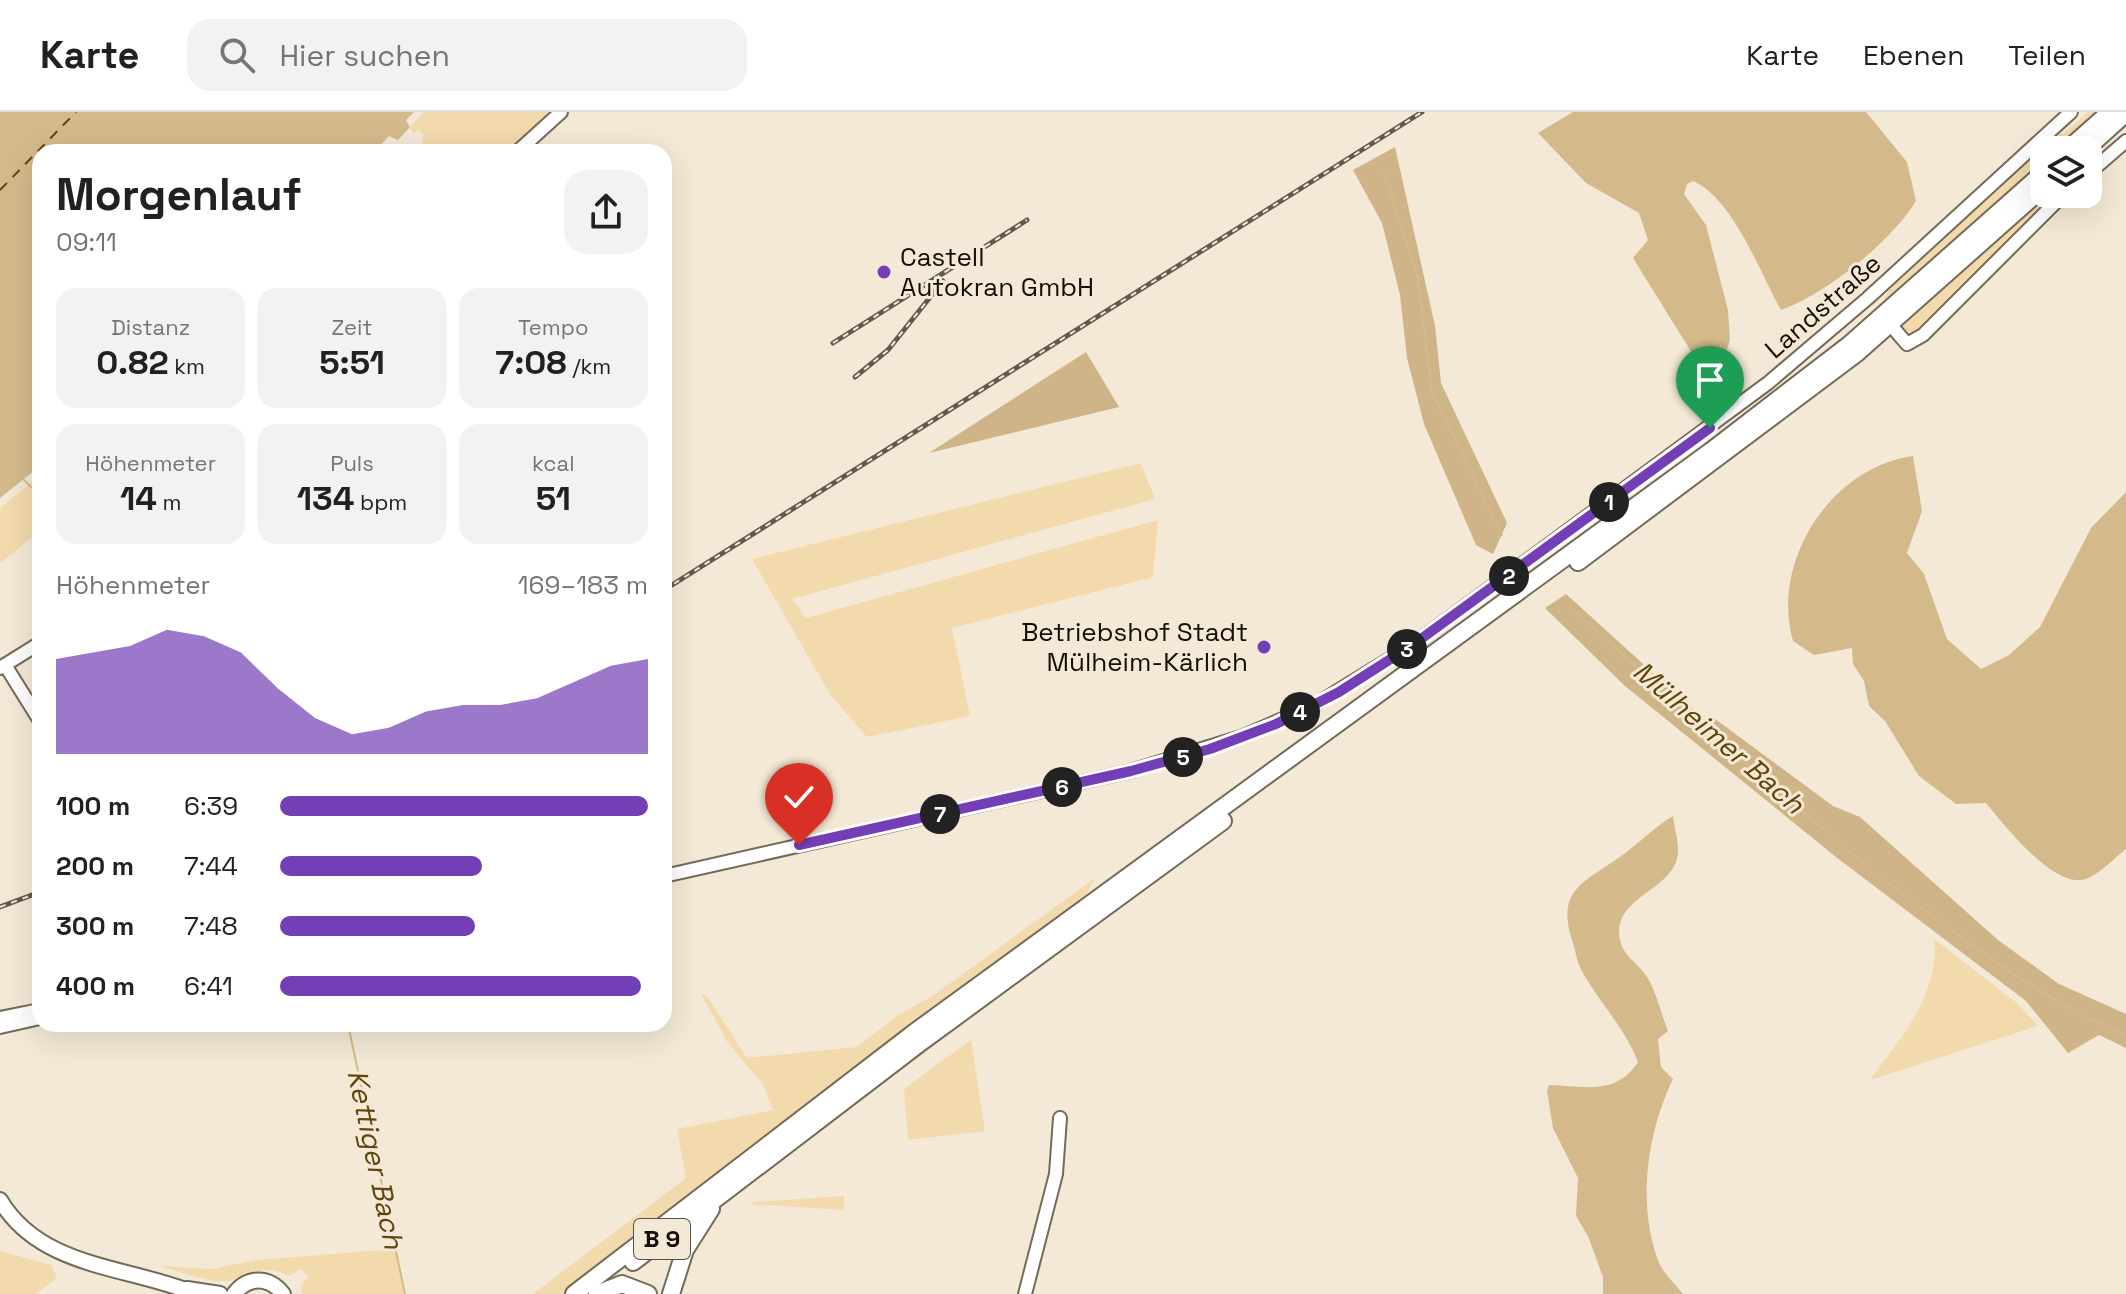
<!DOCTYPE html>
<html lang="de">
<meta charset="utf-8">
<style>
body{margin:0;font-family:"Space Grotesk",sans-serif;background:#f2f2f2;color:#202124;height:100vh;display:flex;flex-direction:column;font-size:30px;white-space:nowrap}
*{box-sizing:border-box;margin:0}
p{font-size:26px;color:#757577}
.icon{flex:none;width:44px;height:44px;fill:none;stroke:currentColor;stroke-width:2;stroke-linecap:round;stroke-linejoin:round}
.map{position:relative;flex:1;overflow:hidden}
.details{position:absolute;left:32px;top:32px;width:640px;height:888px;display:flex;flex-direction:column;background:#fff;border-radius:24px;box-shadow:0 8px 32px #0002}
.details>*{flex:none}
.tools{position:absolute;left:2030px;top:24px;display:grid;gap:16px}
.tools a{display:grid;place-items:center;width:72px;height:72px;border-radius:16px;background:#fff;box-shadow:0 8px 32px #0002;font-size:40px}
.pin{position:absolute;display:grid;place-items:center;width:68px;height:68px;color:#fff;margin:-82px -34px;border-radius:50% 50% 50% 0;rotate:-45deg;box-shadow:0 0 8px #0007}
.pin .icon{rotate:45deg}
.km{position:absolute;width:40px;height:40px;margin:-20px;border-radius:50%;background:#222;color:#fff;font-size:22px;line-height:40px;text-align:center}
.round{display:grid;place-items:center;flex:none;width:84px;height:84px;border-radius:24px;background:#f2f2f2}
.headline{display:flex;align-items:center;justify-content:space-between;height:136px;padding:0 24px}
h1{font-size:44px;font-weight:700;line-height:60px}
.metrics{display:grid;grid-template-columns:repeat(3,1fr);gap:12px;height:136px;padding:8px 24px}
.metrics div{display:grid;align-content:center;border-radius:20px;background:#f2f2f2;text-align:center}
.metrics b{font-size:34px;font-weight:700}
.metrics small{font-size:22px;font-weight:400}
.metrics p{font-size:22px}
.chart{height:224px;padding:16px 24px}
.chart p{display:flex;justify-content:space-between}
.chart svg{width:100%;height:144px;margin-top:8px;fill:#733fb6;opacity:.7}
ul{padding:0 24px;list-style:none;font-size:26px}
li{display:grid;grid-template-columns:128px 96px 1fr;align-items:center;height:60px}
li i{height:20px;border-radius:10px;background:#733fb6}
header{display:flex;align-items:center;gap:48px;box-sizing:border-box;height:112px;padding:0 40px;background:#fff;border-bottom:2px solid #e0e0e0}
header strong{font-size:38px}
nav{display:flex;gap:44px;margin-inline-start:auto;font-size:28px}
.search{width:560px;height:72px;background:#f2f2f2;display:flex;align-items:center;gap:20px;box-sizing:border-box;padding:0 28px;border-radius:24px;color:#757577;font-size:30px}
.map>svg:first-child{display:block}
.green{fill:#f3daad}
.forest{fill:#ceb486}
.water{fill:#d4ba8b}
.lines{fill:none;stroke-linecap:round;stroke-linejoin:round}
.stream{stroke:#d4ba8b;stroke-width:2}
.ferry{stroke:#60450c;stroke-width:2;stroke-dasharray:10 8;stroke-linecap:butt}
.minor-casing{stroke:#736a59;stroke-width:16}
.major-casing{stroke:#736a59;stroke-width:18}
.highway-casing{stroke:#736a59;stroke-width:20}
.minor{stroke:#fff;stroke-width:12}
.major{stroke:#fff;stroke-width:14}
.highway{stroke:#fff;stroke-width:16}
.rail-casing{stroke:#615a4f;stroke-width:5}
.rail{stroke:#f4e9d6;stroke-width:2;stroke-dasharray:6;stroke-linecap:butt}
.route-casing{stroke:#fff;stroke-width:16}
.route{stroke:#733fb6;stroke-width:10}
.poi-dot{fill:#733fb6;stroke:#f4e9d6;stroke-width:3}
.labels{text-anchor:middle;stroke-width:6;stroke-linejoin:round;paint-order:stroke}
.shield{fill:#f4e9d6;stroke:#565046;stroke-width:2}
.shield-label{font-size:24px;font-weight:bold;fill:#130f08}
.poi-label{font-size:26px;fill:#130f08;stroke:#f4e9d6;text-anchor:start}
.street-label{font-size:26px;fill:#130f08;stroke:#f4e9d6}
.water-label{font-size:28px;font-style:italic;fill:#60450c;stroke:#f4e9d6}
</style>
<header>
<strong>Karte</strong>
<div class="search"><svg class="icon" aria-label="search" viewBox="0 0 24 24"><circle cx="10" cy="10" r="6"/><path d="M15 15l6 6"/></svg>Hier suchen</div>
<nav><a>Karte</a><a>Ebenen</a><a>Teilen</a></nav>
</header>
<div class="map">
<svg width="2126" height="1182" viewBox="0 0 2126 1182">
<rect width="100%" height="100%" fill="#f4e9d6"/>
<g class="green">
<polygon points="424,0 551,0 507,40 429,40 422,30 424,23 418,18 414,21 410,15"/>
<polygon points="2088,0 2099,0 2057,38 2044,38 2044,50 1886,195 1884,186 1889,178 2059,21 2064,22"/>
<polygon points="2048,82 2054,82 1913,221 1899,217"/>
<polygon points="1141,351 1155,387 792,487 806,506 1158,408 1153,465 952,516 970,604 867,625 831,584 752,447"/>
<polygon points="40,363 40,419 0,451 0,396"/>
<polygon points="1095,766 1086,783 844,963 562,1182 533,1182 686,1066 677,1017 773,998 763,972 728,931 700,880 709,887 747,946 857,935 897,904 934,883"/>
<path d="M1934,827l83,64 21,23 -168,54c30,-41 71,-88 64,-141z"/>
<polygon points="971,928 985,1019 908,1028 904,977"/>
<polygon points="844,1084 844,1098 750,1092 755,1090"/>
<path d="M396,1137l9,45h-103l-1,-9 7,-8 -7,-8 -12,7c-27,-15 -37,2 -61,5 -21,2 -49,-10 -69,-15l54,3 43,-9z"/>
<polygon points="0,1139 51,1153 57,1166 36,1182 0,1182"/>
</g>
<g class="forest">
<polygon points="1395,35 1435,214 1441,271 1507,411 1493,442 1476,433 1424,312 1407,246 1400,183 1382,111 1353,58"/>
<polygon points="1086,240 1119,295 929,341"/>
<polygon points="1566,482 1706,609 1711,604 1833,694 1860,705 1998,828 2059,872 2126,902 2126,936 2099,923 2068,941 2026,889 1836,745 1693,629 1625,574 1545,496"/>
</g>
<g class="water">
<polygon points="0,0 414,0 406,8 410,15 398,28 389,24 374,40 40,40 40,354 0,386"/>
<path d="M1573,0h293l41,50 9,39c-25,41 -90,93 -135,109 -21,-37 -48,-112 -88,-129l-6,3 -3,10 22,31 22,85 2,30 -6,18 -24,8 -67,-108 15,-18 -9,-27 -53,-30 -48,-50z"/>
<path d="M1913,344l9,55 -15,42 17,21 23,65 34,30 28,-14 31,-28 51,-99 35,-36v357c-12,9 -26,25 -40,30 -31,11 -82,-54 -100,-76l-30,1 -37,-28 -34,-55 -16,-15 -5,-25 -11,-17 -1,-16 -38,7 -21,-14c-23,-79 38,-174 120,-185z"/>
<path d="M1673,704c1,11 6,25 5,37 -3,38 -67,43 -58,87 3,15 16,22 25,34 11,15 16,40 23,57l-10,8 3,28 12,12c-26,54 -37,128 -13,186 5,10 16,20 23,29h-80v-17l-15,-41 -12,-20 2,-38 -25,-50 -6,-37 2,-6c35,1 67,11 89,-23 -12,-32 -38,-59 -55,-89 -6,-10 -7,-20 -10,-30 -19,-55 13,-61 51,-89 17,-12 30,-27 49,-38z"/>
</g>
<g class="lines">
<g class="stream">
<polyline points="1384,60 1417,160 1432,280 1502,423"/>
<polyline points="24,368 31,375"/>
<polyline points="1570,495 1709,620 1869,756"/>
<path d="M1875,761c80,58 158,125 251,162"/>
<polyline points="348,912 405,1182"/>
</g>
<polyline class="ferry" points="0,78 76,0"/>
<g class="minor-casing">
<g id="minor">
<polyline points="517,40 561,0"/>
<polyline points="2088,62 2126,29"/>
<polyline points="1895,218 1907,232 1923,223 2064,82"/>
<polyline points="5,553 40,609"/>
<polyline points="0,556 40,531"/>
<polyline points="664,764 1131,659 1241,625 1313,594 1414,532 1768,271 1868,186 2071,0"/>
<polyline points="0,906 40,898"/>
<polyline points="0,915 40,906"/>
<polyline points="1025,1182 1056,1062 1060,1006"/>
</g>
</g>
<g class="major-casing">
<g id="major">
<path d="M0,1088c41,69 129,66 196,94"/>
<polyline points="187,1177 220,1182"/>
<path d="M234,1182c14,-18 35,-18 49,0"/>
</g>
</g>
<g class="highway-casing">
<g id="highway">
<polyline points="2067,38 2110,0"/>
<polyline points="2085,38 2126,1"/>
<polyline points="1578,450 1857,241 2044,75"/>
<polyline points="633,1150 920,931 1223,709"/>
<polyline points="574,1182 915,920 1711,339 1850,232 2044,60"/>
<polyline points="597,1182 622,1172 648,1182"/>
<polyline points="671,1182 685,1138 711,1097"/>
</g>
</g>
<use href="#minor" class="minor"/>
<use href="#major" class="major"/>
<use href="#highway" class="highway"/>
<g class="rail-casing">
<g id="rail">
<polyline points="833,231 1027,108"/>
<polyline points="855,265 888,238 943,169"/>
<polyline points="664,478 1422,0"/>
<polyline points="0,795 40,780"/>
</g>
</g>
<use href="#rail" class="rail"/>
</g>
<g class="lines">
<g class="route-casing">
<polyline id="route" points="799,733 1131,659 1210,637 1276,612 1339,580 1414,532 1710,316"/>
</g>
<use href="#route" class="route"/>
</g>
<g class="poi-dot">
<circle cx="884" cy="160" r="8"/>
<circle cx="1264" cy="535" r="8"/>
</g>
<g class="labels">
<rect class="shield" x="634" y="1107" width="56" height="40" rx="6"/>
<g class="shield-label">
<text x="662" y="1135">B 9</text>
</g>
<g class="poi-label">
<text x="900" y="154">Castell<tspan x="900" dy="30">Autokran GmbH</tspan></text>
<text x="1248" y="529" text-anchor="end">Betriebshof Stadt<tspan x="1248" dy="30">Mülheim-Kärlich</tspan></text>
</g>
<g class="street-label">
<text transform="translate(1823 194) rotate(-41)" y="9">Landstraße</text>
</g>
<g class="water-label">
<text transform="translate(1719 625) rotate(41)" y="10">Mülheimer Bach</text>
<text transform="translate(376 1047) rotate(78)" y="10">Kettiger Bach</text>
</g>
</g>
</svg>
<div class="tools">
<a><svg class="icon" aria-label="layers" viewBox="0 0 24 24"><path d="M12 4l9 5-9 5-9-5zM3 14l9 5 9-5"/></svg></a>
</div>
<div class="pin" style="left:1710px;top:316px;background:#1e9e55"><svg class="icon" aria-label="arrive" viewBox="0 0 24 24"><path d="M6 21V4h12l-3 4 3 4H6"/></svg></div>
<div class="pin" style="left:799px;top:733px;background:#d93025"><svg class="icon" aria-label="check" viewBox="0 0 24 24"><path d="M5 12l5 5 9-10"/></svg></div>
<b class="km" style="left:1609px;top:390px">1</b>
<b class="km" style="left:1509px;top:464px">2</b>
<b class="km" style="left:1407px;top:537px">3</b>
<b class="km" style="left:1300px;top:600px">4</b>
<b class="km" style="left:1183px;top:645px">5</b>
<b class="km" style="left:1062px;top:675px">6</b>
<b class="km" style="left:940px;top:702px">7</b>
<section class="details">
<div class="headline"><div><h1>Morgenlauf</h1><p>09:11</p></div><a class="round"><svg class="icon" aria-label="share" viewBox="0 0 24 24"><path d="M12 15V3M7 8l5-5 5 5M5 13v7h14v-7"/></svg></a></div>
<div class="metrics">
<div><p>Distanz</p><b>0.82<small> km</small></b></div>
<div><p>Zeit</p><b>5:51</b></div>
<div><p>Tempo</p><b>7:08<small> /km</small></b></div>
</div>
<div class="metrics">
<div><p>Höhenmeter</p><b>14<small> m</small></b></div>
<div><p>Puls</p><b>134<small> bpm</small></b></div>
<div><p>kcal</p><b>51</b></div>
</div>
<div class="chart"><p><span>Höhenmeter</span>169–183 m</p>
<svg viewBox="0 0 160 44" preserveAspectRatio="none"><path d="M0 44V15L10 13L20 11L30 6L40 8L50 13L60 24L70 33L80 38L90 36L100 31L110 29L120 29L130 27L140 22L150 17L160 15V44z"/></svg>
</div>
<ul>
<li><b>100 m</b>6:39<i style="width:100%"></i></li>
<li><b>200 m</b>7:44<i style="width:55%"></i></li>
<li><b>300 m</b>7:48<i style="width:53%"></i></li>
<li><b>400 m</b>6:41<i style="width:98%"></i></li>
</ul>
</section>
</div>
